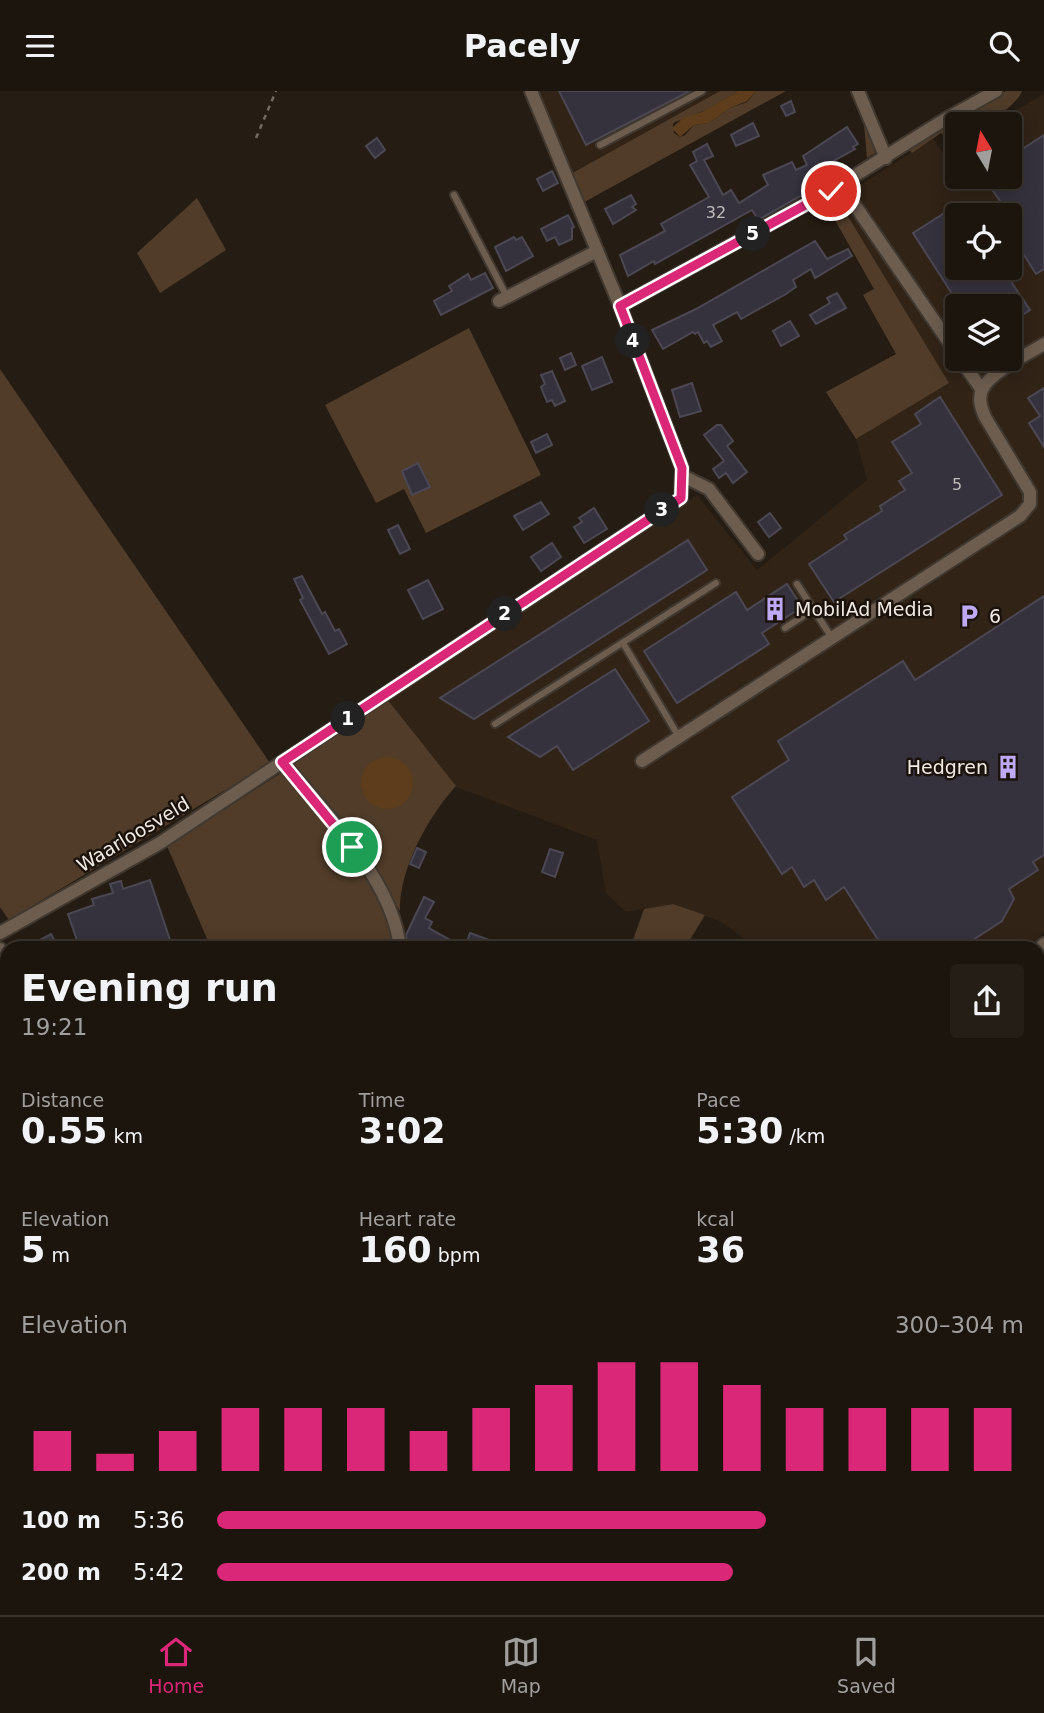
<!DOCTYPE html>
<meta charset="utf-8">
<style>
body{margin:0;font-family:"DejaVu Sans",sans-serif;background:#251e17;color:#f1f3f6;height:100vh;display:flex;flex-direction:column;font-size:26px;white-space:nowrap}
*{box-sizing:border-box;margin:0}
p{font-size:23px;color:#a09f9e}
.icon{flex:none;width:38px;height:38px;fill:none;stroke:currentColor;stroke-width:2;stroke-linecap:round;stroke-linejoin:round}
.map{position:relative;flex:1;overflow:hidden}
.panel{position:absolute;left:0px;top:850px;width:1045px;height:674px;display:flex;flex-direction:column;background:#1c150e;border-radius:21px 21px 0 0;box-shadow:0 4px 18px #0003,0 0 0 2px #3a342e}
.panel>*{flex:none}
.needle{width:46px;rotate:350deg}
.controls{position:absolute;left:945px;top:21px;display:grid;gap:14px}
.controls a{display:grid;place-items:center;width:77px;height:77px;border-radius:7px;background:#1c150e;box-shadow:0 4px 18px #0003,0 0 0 2px #3a342e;font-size:35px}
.pin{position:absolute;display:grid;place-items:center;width:60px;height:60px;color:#fff;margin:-30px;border:4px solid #fff;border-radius:50%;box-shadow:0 2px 7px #0007}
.km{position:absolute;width:35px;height:35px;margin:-18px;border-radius:50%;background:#222;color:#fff;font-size:19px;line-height:35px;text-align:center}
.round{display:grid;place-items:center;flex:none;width:74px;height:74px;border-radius:7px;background:#251e17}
.summary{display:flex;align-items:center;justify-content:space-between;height:119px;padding:0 21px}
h1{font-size:38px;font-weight:700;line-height:52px}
.figures{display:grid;grid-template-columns:repeat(3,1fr);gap:10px;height:119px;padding:7px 21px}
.figures div{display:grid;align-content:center}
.figures b{font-size:35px;font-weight:700}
.figures small{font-size:19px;font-weight:400}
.figures p{font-size:19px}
.chart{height:196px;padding:14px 21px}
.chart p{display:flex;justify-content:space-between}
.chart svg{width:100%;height:126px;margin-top:7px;stroke:#db2777;stroke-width:6}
ul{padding:0 21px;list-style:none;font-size:23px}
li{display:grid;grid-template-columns:112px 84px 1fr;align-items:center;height:52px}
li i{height:18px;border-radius:9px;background:#db2777}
header{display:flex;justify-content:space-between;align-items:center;height:91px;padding:0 21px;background:#1c150e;font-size:32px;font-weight:700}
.tabs{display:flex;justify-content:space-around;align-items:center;height:98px;border-top:2px solid #3a342e;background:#1c150e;font-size:19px;color:#a09f9e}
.tabs a{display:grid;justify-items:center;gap:4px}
.tabs .active{color:#db2777}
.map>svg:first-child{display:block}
.built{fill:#312316;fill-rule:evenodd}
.green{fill:#503c29}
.water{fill:#5d3d1c}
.building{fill:#35323e;stroke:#4b4854;stroke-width:2}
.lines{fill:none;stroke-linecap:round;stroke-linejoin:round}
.lane-casing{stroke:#413930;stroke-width:10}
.street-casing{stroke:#413930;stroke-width:16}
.path{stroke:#736b63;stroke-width:2.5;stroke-dasharray:5 5;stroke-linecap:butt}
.lane{stroke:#6c5d4f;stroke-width:6}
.street{stroke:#6c5d4f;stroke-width:12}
.route-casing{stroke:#fff;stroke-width:14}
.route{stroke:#db2777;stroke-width:9}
.labels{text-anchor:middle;stroke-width:5;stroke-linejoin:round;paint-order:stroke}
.number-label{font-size:16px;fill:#c1bcba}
.poi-label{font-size:19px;fill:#f0eae4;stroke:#1b130b;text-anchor:start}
.street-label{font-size:19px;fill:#f0eae4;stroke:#1b130b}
</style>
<header><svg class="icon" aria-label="menu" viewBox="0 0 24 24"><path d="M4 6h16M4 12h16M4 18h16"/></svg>Pacely<svg class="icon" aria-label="search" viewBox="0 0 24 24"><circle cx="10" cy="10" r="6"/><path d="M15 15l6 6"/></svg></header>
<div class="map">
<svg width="1044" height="1524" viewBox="0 0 1044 1524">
<rect width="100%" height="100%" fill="#251c13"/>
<g class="built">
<polygon points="535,0 720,0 567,85"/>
<path d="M1044,3v838l-15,16h-273l-34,-26 -49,-18 -47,8 -20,-19 -9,-53 -141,-53 -69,-88 310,-204 60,75 110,-90 -11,-41 -30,-47 70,-38 -33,-59 11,-6 -47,-83 106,-67 10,14 14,-8v32h53v-53h-18zM957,124h53v53h-53zM957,215h53v53h-53z"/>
</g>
<g class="green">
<polygon points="720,0 738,0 706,19 675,31 673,33 674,42 680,46 685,44 694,34 709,32 730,17 747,11 756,0 786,0 579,114 567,85"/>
<polygon points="850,0 852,0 874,55 875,62 867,67 864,34"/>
<path d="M1006,0h16c-4,12 -28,29 -41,33 -7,2 -17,0 -24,0v13l-10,2 -6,-6 -29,20 -3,-4 33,-22z"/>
<polygon points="197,107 226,159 160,202 137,162"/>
<polygon points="838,109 949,292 856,348 826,301 896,263 863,204 874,198 827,115"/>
<polygon points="469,237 541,384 426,442 404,398 376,412 325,314"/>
<polygon points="0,278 270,672 9,829 0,816"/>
<path d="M387,608l69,87c-28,31 -57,83 -56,125l-52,-81 -56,-67z"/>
<path d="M281,682c42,42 109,114 111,175h-181l-44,-102z"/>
<polygon points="673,813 705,824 685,857 630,857 644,818"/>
<polygon points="760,1517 811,1517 808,1524 763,1524"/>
</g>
<g class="water">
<polygon points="738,0 756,0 747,10 730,17 709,32 694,34 680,46 672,37 684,26 702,21"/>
<circle cx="387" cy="692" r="26"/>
</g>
<g class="building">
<polygon points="559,0 690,0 586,54"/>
<polygon points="791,10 795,21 786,25 781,15"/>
<polygon points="753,32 759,45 736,55 731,44"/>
<polygon points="847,36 858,53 853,56 855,58 819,78 827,90 758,129 752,119 655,173 654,170 628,185 620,164 665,140 661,133 709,106 690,74 697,70 693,61 707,53 713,65 704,69 723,104 731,99 739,112 768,94 763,84 792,71 796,79 807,74 803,65"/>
<polygon points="1044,44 1044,178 1036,183 1010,142 1010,124 983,86 1010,86 1010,66"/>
<polygon points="377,47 385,59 375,67 366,55"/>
<polygon points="552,80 558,92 543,100 537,88"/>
<polygon points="631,104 636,113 632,116 636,119 613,133 605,118"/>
<polygon points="960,112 968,124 957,124 957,177 1002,177 1030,219 1010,232 1010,215 960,215 913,142"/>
<polygon points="568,124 574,136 572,137 572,148 559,154 555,146 547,150 541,138"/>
<polygon points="514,146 516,149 522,146 533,165 506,180 495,156"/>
<polygon points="815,150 827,168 848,158 852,165 815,187 811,178 793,189 796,196 786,203 741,228 737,221 713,234 722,250 711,256 707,250 704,252 698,241 695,243 693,241 663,258 652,239 696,218"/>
<polygon points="485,182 493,197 441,224 434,210 452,200 449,195 468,183 471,189"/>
<polygon points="837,202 846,217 816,233 810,224 830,212 827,207"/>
<polygon points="790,230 799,245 781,255 773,240"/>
<polygon points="571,262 576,274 565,279 560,267"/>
<polygon points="602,266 612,291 592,299 582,275"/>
<polygon points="552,280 565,310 555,315 552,309 547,311 541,296 545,293 541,284"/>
<polygon points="692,292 701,320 680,326 672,299"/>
<polygon points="1044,297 1044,356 1029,332 1040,325 1028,307"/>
<polygon points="940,306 1002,404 834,511 809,473 847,448 844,444 882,420 880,415 905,399 899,390 912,382 892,351 921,333 915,323"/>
<polygon points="717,334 721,334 733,350 727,355 747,381 733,392 726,382 719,387 713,378 724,370 704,344"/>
<polygon points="547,343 552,354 536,362 531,351"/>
<polygon points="418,372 430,396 412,404 402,380"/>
<polygon points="541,411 549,423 523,439 514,425"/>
<polygon points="594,417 607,438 584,452 574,436 582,431 579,427"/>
<polygon points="770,422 781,437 769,446 758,431"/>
<polygon points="398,434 410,458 400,463 388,439"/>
<polygon points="688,449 707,479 474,628 440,607"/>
<polygon points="552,452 561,466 541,480 531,466"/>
<polygon points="302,485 322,523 325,521 335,540 339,538 347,553 329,563 300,509 303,507 294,488"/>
<polygon points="428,489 443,518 423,528 408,499"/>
<polygon points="787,493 802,516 762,542 769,553 677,612 644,560 736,501 747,519"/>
<polygon points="1044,505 1044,764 1033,771 1038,779 1009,798 1014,808 1002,830 959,858 884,858 844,796 826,809 814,789 804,796 792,776 782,783 732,706 789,669 778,650 903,570 915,589"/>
<polygon points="615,578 649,630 573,679 557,655 540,666 508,646"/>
<polygon points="417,757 426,761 419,777 410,773"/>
<polygon points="550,758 563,762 555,786 542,781"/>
<polygon points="150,789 173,858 80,858 68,823 94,814 92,808 113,802 110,793 121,790 123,798"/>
<polygon points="424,806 434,811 425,827 432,831 429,837 450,849 445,858 421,858 407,850 406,844"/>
<polygon points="470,842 508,856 508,858 464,858"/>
<polygon points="51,843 59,858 23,858"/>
</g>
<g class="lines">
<g class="lane-casing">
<g id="lane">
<polyline points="600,54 702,0"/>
<polyline points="454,104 507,206"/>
<polyline points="797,493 832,547"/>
<polyline points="785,537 814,518"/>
<polyline points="623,552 679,646"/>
<polyline points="495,633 716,492"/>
</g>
</g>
<g class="street-casing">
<g id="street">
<polyline points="858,0 886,67"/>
<polyline points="841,94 957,263"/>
<polyline points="499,210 597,160"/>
<polyline points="620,215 830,100 944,29 996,0"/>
<polyline points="960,268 982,299"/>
<polyline points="683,385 709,398 758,463"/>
<path d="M642,670l378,-245 10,-12v-12l-45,-75c-4,-9 -7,-18 -3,-27 7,-17 46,-36 62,-46"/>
<path d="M282,671c43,49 112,120 118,187"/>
<polyline points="0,842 160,752 681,407 682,377 620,215 531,0"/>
<polyline points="0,858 7,865"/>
<polyline points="1038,859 1044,853"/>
<polyline points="0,889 7,891"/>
<polyline points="0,1202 7,1188"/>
<polyline points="0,1464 7,1485"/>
<polyline points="1038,1466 1044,1473"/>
<polyline points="16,1517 17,1524"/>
</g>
</g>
<g class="path">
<polyline points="256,47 276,0"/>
<polyline points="1038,1149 1044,1139"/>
</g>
<use href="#lane" class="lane"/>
<use href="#street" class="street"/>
</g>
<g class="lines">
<g class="route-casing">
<polyline id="route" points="352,756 282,671 681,407 682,377 620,215 831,100"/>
</g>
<use href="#route" class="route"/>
</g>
<defs>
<g id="building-bare" transform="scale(1.89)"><path d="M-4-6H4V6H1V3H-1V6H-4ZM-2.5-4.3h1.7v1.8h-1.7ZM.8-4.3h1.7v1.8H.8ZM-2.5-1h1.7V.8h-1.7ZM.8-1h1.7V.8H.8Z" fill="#bda9f5" stroke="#1b130b" stroke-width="2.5" paint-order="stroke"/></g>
<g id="parking-bare" transform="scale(1.89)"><path d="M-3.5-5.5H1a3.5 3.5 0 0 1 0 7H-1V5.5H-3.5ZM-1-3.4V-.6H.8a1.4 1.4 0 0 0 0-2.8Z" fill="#bda9f5" stroke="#1b130b" stroke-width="2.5" paint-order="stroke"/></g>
</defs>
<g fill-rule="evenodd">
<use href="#building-bare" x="775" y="518"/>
<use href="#parking-bare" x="969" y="525"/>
<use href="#building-bare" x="1008" y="676"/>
</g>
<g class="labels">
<g class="number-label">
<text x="716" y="127">32</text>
<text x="957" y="399">5</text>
</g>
<g class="poi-label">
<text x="795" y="525">MobilAd Media</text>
<text x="989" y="532">6</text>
<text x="988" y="683" text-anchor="end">Hedgren</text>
</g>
<g class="street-label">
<text transform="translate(133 743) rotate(-31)" y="7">Waarloosveld</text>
</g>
</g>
</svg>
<div class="controls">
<a><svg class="needle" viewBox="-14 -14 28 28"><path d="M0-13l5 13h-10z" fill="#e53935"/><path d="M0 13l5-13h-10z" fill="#a09f9e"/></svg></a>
<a><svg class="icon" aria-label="locate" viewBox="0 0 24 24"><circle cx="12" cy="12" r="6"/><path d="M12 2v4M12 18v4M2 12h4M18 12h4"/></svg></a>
<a><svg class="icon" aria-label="layers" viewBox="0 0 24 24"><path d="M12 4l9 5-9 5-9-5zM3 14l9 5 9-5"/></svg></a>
</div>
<div class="pin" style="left:352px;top:756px;background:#1e9e55"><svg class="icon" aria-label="arrive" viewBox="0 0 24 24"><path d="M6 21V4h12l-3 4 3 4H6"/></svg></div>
<div class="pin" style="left:831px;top:100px;background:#d93025"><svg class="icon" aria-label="check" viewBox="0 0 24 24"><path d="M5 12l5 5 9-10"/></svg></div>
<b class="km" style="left:348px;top:628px">1</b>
<b class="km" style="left:505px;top:523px">2</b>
<b class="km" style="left:662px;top:419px">3</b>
<b class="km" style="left:633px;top:250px">4</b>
<b class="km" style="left:753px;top:143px">5</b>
<section class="panel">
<div class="summary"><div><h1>Evening run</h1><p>19:21</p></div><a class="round"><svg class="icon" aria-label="share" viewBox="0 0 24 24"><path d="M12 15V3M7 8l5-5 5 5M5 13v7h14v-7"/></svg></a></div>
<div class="figures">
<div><p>Distance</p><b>0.55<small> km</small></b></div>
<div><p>Time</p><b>3:02</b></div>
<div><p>Pace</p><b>5:30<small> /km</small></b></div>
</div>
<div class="figures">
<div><p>Elevation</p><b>5<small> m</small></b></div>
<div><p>Heart rate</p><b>160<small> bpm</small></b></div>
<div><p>kcal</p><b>36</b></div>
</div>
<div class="chart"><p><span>Elevation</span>300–304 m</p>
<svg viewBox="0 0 160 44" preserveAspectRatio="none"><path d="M5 44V30M15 44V38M25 44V30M35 44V22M45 44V22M55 44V22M65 44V30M75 44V22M85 44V14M95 44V6M105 44V6M115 44V14M125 44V22M135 44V22M145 44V22M155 44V22"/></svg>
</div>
<ul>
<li><b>100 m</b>5:36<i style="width:68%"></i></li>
<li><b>200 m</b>5:42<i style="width:64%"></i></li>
</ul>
</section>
</div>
<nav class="tabs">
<a class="active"><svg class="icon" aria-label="home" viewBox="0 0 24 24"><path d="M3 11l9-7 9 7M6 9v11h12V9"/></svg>Home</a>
<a><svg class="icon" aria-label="map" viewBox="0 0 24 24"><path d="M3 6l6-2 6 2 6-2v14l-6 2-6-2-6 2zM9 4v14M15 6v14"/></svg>Map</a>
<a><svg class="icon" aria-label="saved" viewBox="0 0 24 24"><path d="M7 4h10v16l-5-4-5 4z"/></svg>Saved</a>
</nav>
